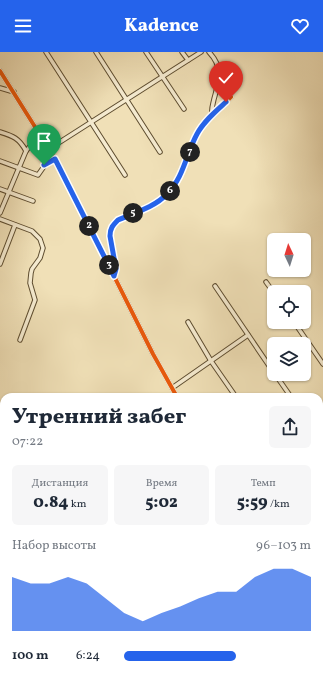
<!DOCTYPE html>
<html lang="ru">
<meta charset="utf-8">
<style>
body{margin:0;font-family:Vollkorn,serif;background:#f6f6f7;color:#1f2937;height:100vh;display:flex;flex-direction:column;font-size:15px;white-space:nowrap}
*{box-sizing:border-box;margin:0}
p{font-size:13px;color:#747a83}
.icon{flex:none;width:22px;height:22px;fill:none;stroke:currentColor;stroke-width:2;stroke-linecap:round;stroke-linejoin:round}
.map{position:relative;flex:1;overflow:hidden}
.side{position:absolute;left:0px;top:341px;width:323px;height:286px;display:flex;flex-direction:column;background:#fff;border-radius:12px 12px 0 0;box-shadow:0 1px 3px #0004}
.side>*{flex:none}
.needle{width:26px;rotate:356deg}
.controls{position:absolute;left:267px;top:181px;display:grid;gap:8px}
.controls a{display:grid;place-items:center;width:44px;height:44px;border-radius:6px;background:#fff;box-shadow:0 1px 3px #0004;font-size:20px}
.pin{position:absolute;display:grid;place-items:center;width:34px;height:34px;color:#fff;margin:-41px -17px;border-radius:50% 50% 50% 0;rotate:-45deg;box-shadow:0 0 4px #0007}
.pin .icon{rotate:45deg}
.km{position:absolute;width:20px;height:20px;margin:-10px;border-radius:50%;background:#222;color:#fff;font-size:11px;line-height:20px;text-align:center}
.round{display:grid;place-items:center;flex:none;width:42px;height:42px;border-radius:6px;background:#f6f6f7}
.overview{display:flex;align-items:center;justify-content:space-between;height:68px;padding:0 12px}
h1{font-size:22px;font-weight:800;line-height:30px}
.stats{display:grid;grid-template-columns:repeat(3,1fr);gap:6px;height:68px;padding:4px 12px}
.stats div{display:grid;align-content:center;border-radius:6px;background:#f6f6f7;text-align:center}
.stats b{font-size:17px;font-weight:800}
.stats small{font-size:11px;font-weight:400}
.stats p{font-size:11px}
.chart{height:112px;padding:8px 12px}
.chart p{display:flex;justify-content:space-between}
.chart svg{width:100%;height:72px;margin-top:4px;fill:#2563eb;opacity:.7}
ul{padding:0 12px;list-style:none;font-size:13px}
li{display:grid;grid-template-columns:64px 48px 1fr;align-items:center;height:30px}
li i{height:10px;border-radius:5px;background:#2563eb}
header{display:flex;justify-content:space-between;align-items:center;height:52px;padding:0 12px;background:#2563eb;color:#fff;font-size:18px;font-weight:800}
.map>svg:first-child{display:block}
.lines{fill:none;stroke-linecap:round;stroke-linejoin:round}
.minor-casing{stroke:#5e4d30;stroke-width:5.5}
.minor{stroke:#f5ebd0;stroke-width:3.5}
.cycleway-casing{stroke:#f5ebd0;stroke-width:6}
.cycleway{stroke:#e8590c;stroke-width:4}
.route-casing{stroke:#fff;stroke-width:8}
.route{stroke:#2563eb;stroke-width:5}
</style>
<header><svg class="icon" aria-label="menu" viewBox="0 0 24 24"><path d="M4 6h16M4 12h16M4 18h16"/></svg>Kadence<svg class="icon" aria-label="heart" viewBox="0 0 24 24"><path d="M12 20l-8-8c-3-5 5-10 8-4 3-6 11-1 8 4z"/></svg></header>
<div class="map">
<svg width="323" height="627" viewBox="0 0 323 627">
<rect width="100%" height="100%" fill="#f0e0b7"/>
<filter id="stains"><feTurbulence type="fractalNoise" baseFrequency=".005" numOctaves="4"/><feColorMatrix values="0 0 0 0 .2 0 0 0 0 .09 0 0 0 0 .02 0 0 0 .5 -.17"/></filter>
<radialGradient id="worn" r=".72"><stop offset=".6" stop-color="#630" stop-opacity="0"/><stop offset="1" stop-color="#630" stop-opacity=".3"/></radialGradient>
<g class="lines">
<g class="minor-casing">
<g id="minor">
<polyline points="46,0 125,123"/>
<polyline points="96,0 160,100"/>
<polyline points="146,0 184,57"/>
<polyline points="182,0 188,8"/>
<path d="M209,0c15,16 10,28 5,47 -1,5 -3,10 -2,15"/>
<polyline points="0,19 57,110 153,302 177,345"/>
<polyline points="0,36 14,40"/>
<path d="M0,80c13,4 19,6 26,19"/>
<polyline points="49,97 201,0"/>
<polyline points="0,109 38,123 45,113 55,107"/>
<polyline points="0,137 33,149"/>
<polyline points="0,161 26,99 40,82"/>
<polyline points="0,167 32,179 40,187 43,196 40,206 32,217 31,221 30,231 35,248 20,288"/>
<polyline points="0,212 15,173"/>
<path d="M114,224l2,-7 -6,-33c0,-8 3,-11 8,-16 26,-11 52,-20 64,-48 6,-13 8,-28 16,-40 9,-14 22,-23 33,-35"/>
<polyline points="266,230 274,241"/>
<polyline points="215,234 274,321"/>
<polyline points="188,270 211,309 236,345"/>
<polyline points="294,270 323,312"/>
<polyline points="275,322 291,345"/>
<polyline points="172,336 248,283"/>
<polyline points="319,384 323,390"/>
<polyline points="0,424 4,423"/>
<polyline points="319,468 323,475"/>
<polyline points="0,474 4,471"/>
<polyline points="0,523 4,520"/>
<polyline points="319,534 323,531"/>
<polyline points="319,556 323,562"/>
<polyline points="319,575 323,572"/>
<polyline points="0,576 4,573"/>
<polyline points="4,627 10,623"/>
<polyline points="82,627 88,623"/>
<polyline points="163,627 169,623"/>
<polyline points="241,627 247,623"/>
</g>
</g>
<use href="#minor" class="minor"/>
<g class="cycleway-casing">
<g id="cycleway">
<polyline points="0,19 57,110 153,302 177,345"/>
<path d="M114,224l2,-7 -6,-33c0,-8 3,-11 8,-16 26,-11 52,-20 64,-48 6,-13 8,-28 16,-40 9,-14 22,-23 33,-35"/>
</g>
</g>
<use href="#cycleway" class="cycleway"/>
</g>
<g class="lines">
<g class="route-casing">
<path id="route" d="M44,113l11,-6 59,117 2,-7 -6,-33c0,-8 3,-11 8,-16 16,-7 37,-13 49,-26 17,-17 19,-40 30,-60 7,-13 19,-23 29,-32"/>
</g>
<use href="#route" class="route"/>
</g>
<rect width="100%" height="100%" filter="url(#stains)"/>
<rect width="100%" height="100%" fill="url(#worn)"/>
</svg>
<div class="controls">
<a><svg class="needle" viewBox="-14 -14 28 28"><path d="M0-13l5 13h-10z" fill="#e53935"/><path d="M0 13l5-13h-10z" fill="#747a83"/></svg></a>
<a><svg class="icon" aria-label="locate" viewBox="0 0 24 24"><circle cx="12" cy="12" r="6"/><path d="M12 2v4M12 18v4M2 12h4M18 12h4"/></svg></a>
<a><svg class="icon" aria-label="layers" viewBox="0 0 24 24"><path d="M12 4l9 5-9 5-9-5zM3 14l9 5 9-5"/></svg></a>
</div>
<div class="pin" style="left:44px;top:113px;background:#1e9e55"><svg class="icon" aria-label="arrive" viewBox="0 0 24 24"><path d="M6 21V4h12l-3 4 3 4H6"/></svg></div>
<div class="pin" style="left:226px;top:50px;background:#d93025"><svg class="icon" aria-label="check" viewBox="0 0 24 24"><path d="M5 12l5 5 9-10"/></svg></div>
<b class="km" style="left:89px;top:174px">2</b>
<b class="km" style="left:109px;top:213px">3</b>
<b class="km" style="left:133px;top:161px">5</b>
<b class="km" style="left:170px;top:139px">6</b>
<b class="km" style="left:190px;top:100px">7</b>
<section class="side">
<div class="overview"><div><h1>Утренний забег</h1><p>07:22</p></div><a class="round"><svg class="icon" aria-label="share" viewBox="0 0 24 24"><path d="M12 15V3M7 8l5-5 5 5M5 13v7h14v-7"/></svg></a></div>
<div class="stats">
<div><p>Дистанция</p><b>0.84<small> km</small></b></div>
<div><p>Время</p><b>5:02</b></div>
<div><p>Темп</p><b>5:59<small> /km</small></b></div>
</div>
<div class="chart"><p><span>Набор высоты</span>96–103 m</p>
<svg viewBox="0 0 160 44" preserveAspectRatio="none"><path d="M0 44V11L10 15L20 15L30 11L40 15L50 24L60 33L70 38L80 33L90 29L100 24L110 20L120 20L130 11L140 6L150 6L160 11V44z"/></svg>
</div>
<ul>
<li><b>100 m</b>6:24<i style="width:60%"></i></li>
</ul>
</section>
</div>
